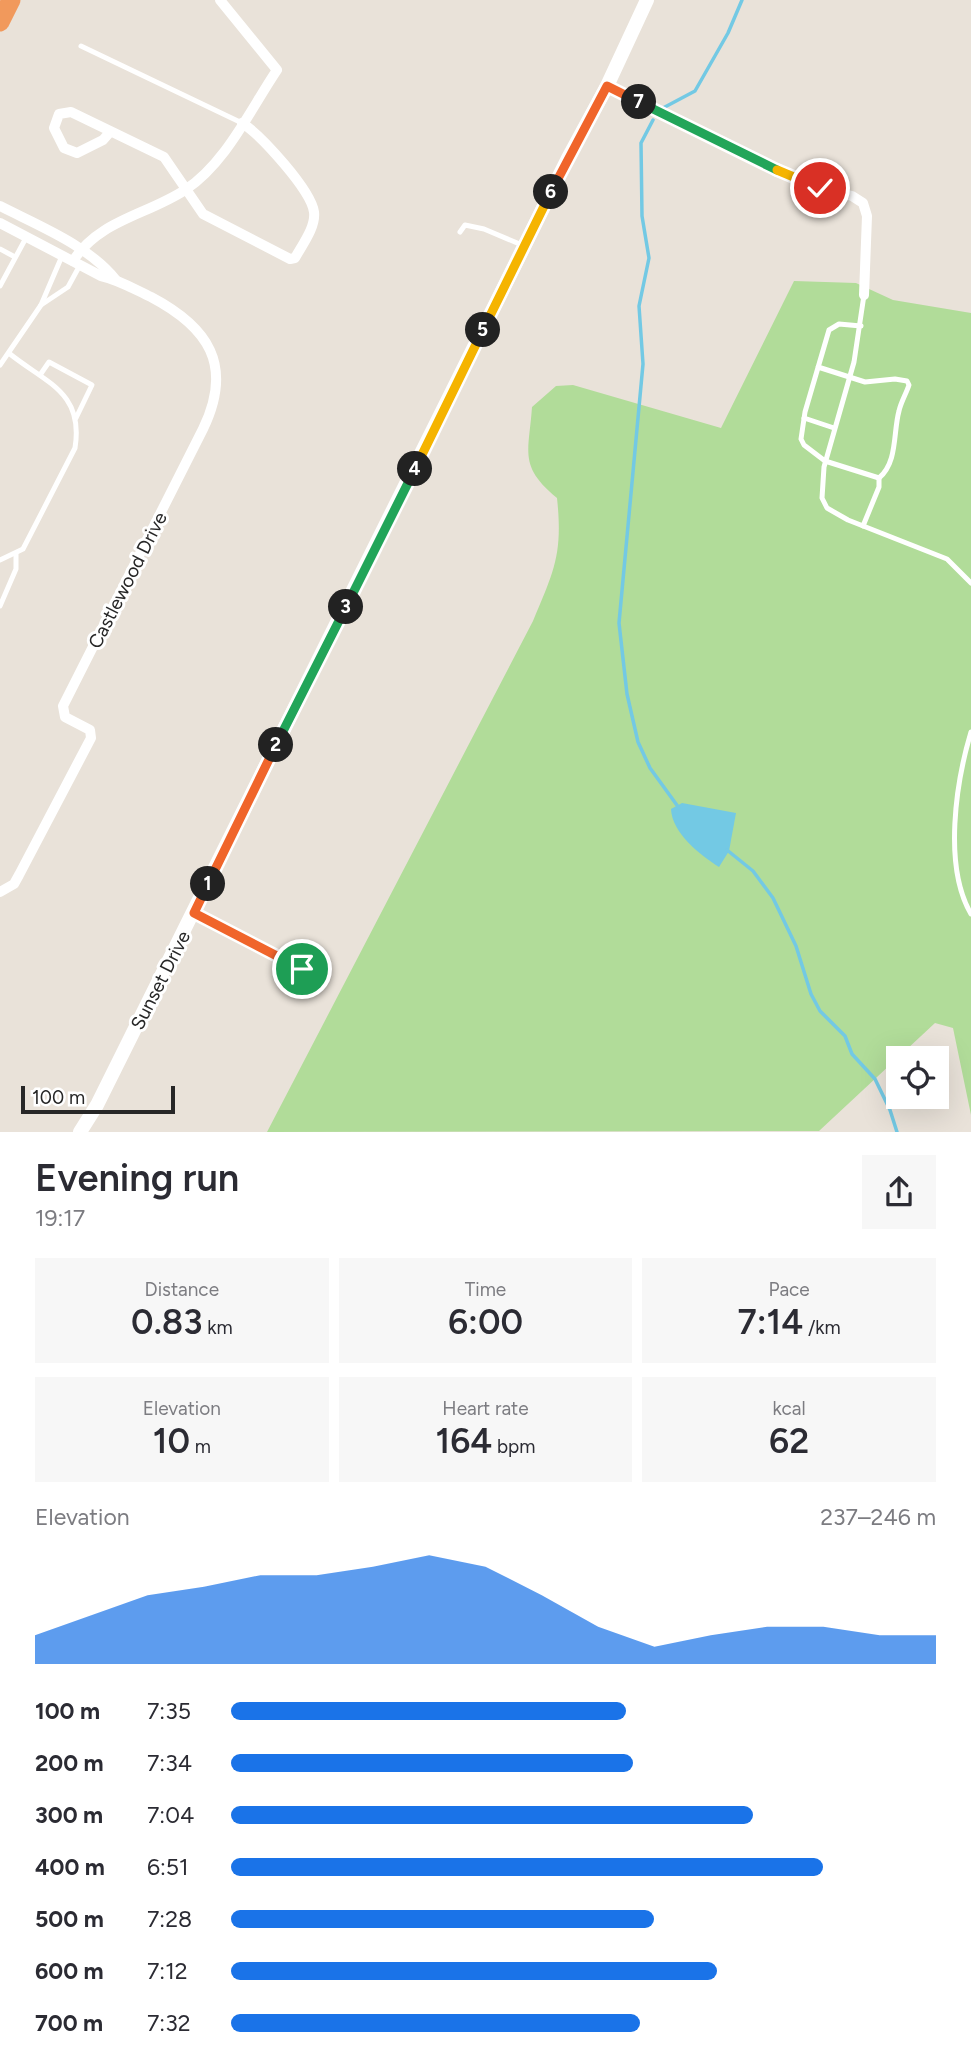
<!DOCTYPE html>
<meta charset="utf-8">
<style>
body{margin:0;font-family:Figtree,sans-serif;background:#f7f7f7;color:#2b2b33;height:100vh;display:flex;flex-direction:column;font-size:26px;white-space:nowrap}
*{box-sizing:border-box;margin:0}
p{font-size:23px;color:#7c7c81}
.icon{flex:none;width:38px;height:38px;fill:none;stroke:currentColor;stroke-width:2;stroke-linecap:round;stroke-linejoin:round}
.map{position:relative;height:1132px;overflow:hidden}
.panel{display:flex;flex-direction:column;background:#fff;flex:1}
.panel>*{flex:none}
.buttons{position:absolute;left:886px;top:1046px;display:grid;gap:14px}
.buttons a{display:grid;place-items:center;width:63px;height:63px;border-radius:0px;background:#fff;box-shadow:0 7px 28px #0002;font-size:35px}
.scale{position:absolute;left:21px;bottom:18px;width:154px;box-sizing:border-box;padding-left:7px;border:4px solid #272727;border-top:0;font-size:19px;line-height:24px;white-space:nowrap;color:#272727;-webkit-text-stroke:5px #fff;paint-order:stroke}
.pin{position:absolute;display:grid;place-items:center;width:60px;height:60px;color:#fff;margin:-30px;border:4px solid #fff;border-radius:50%;box-shadow:0 2px 7px #0007}
.km{position:absolute;width:35px;height:35px;margin:-18px;border-radius:50%;background:#222;color:#fff;font-size:19px;line-height:35px;text-align:center}
.round{display:grid;place-items:center;flex:none;width:74px;height:74px;border-radius:0px;background:#f7f7f7}
.headline{display:flex;align-items:center;justify-content:space-between;height:119px;padding:0 35px}
h1{font-size:38px;font-weight:600;line-height:52px}
.figures{display:grid;grid-template-columns:repeat(3,1fr);gap:10px;height:119px;padding:7px 35px}
.figures div{display:grid;align-content:center;border-radius:0px;background:#f7f7f7;text-align:center}
.figures b{font-size:35px;font-weight:600}
.figures small{font-size:19px;font-weight:400}
.figures p{font-size:19px}
.chart{height:196px;padding:14px 35px}
.chart p{display:flex;justify-content:space-between}
.chart svg{width:100%;height:126px;margin-top:7px;fill:#1a73e8;opacity:.7}
ul{padding:0 35px;list-style:none;font-size:23px}
li{display:grid;grid-template-columns:112px 84px 1fr;align-items:center;height:52px}
li i{height:18px;border-radius:9px;background:#1a73e8}
.map>svg:first-child{display:block}
.green{fill:#b1dc99}
.water{fill:#73c9e4}
.lines{fill:none;stroke-linecap:round;stroke-linejoin:round}
.stream{stroke:#73c9e4;stroke-width:3.5}
.lane{stroke:#fff;stroke-width:5}
.street{stroke:#fff;stroke-width:10}
.secondary{stroke:#fff;stroke-width:14}
.highway{stroke:#f1995c;stroke-width:19}
.split-1-casing{stroke:#fff;stroke-width:14}
.split-2-casing{stroke:#fff;stroke-width:14}
.split-3-casing{stroke:#fff;stroke-width:14}
.split-4-casing{stroke:#fff;stroke-width:14}
.split-5-casing{stroke:#fff;stroke-width:14}
.split-6-casing{stroke:#fff;stroke-width:14}
.split-7-casing{stroke:#fff;stroke-width:14}
.split-8-casing{stroke:#fff;stroke-width:14}
.split-9-casing{stroke:#fff;stroke-width:14}
.split-1{stroke:#f0652b;stroke-width:9}
.split-2{stroke:#f0652b;stroke-width:9}
.split-3{stroke:#22a559;stroke-width:9}
.split-4{stroke:#22a559;stroke-width:9}
.split-5{stroke:#f5b400;stroke-width:9}
.split-6{stroke:#f5b400;stroke-width:9}
.split-7{stroke:#f0652b;stroke-width:9}
.split-8{stroke:#22a559;stroke-width:9}
.split-9{stroke:#f5b400;stroke-width:9}
.labels{text-anchor:middle;stroke-width:6;stroke-linejoin:round;paint-order:stroke}
.street-label{font-size:19px;fill:#272727;stroke:#fff}
</style>
<div class="map">
<svg width="971" height="1132" viewBox="0 0 971 1132">
<rect width="100%" height="100%" fill="#e9e2d9"/>
<path class="green" d="M794,281l62,2 37,17 78,13v802l-18,-87 -18,-5 -116,108 -552,1 266,-511c21,-50 30,-67 24,-123 -39,-32 -28,-46 -25,-91l24,-21 17,-1 148,43z"/>
<path class="water" d="M682,803l54,10 -7,38 -10,16c-19,-12 -47,-34 -48,-58z"/>
<g class="lines">
<g class="stream">
<polyline points="663,108 695,91 728,33 742,0"/>
<polyline points="653,120 641,143 642,216 649,258 639,306 643,364 619,623 627,694 638,742 650,768 679,808"/>
<polyline points="727,850 753,871 773,898 796,946 811,994 820,1011 845,1036 852,1054 875,1079 890,1110 897,1132"/>
</g>
<g class="lane">
<polyline points="81,46 242,123"/>
<polyline points="460,232 465,225 484,229 522,245"/>
<polyline points="0,249 15,257"/>
<polyline points="0,286 27,236"/>
<polyline points="864,295 854,362 824,467 822,498 827,508 848,520 947,559 971,583"/>
<polyline points="41,305 68,287 80,265"/>
<polyline points="0,365 41,305 62,256"/>
<path d="M818,367l47,15 30,-3 12,2 2,4c-3,9 -8,17 -10,26 -6,21 -1,51 -20,67l-54,-17 -21,-16 -3,-6 4,-27 24,-82 10,-6 22,2"/>
<polyline points="40,375 49,362 92,385 76,418"/>
<polyline points="804,418 834,428"/>
<polyline points="863,526 879,487 879,478"/>
<path d="M0,560l23,-11 52,-101c9,-56 -29,-65 -65,-94"/>
<polyline points="0,606 16,569 16,554"/>
<path d="M971,732c-15,50 -28,134 0,182"/>
<polyline points="194,913 302,969"/>
</g>
<g class="street">
<polyline points="607,86 780,171 820,188 852,196 863,203 867,216 864,295"/>
<path d="M110,132l-7,8 -26,13 -13,-5 -10,-20 5,-14 12,-2 93,45 39,57 87,45 5,-1c7,-13 21,-31 19,-46 -3,-22 -53,-77 -72,-89"/>
<path d="M0,206c39,20 88,39 116,74"/>
<path d="M0,223l101,53c18,4 33,13 50,21 57,30 83,68 52,132l-140,277 2,11 25,13 1,8 -72,137 -5,9 -14,8"/>
<path d="M73,261c26,-41 74,-46 112,-71 41,-27 65,-80 92,-120l-57,-70"/>
</g>
<polyline class="secondary" points="80,1132 97,1105 568,158 607,86 647,0"/>
<polyline class="highway" points="0,22 11,0"/>
</g>
<g class="lines">
<g class="split-1-casing">
<polyline id="split-1" points="208,884 194,913 302,969"/>
</g>
<g class="split-2-casing">
<polyline id="split-2" points="208,884 276,745"/>
</g>
<g class="split-3-casing">
<polyline id="split-3" points="276,745 346,607"/>
</g>
<g class="split-4-casing">
<polyline id="split-4" points="346,607 415,469"/>
</g>
<g class="split-5-casing">
<polyline id="split-5" points="415,469 483,330"/>
</g>
<g class="split-6-casing">
<polyline id="split-6" points="483,330 551,192"/>
</g>
<g class="split-7-casing">
<polyline id="split-7" points="551,192 607,86 639,102"/>
</g>
<g class="split-8-casing">
<polyline id="split-8" points="639,102 777,170"/>
</g>
<g class="split-9-casing">
<polyline id="split-9" points="777,170 820,188"/>
</g>
<use href="#split-1" class="split-1"/>
<use href="#split-2" class="split-2"/>
<use href="#split-3" class="split-3"/>
<use href="#split-4" class="split-4"/>
<use href="#split-5" class="split-5"/>
<use href="#split-6" class="split-6"/>
<use href="#split-7" class="split-7"/>
<use href="#split-8" class="split-8"/>
<use href="#split-9" class="split-9"/>
</g>
<g class="labels">
<g class="street-label">
<text transform="translate(127 580) rotate(-63)" y="7">Castlewood Drive</text>
<text transform="translate(160 980) rotate(-63)" y="7">Sunset Drive</text>
</g>
</g>
</svg>
<div class="buttons">
<a><svg class="icon" aria-label="locate" viewBox="0 0 24 24"><circle cx="12" cy="12" r="6"/><path d="M12 2v4M12 18v4M2 12h4M18 12h4"/></svg></a>
</div>
<div class="scale">100 m</div>
<div class="pin" style="left:302px;top:969px;background:#1e9e55"><svg class="icon" aria-label="arrive" viewBox="0 0 24 24"><path d="M6 21V4h12l-3 4 3 4H6"/></svg></div>
<div class="pin" style="left:820px;top:188px;background:#d93025"><svg class="icon" aria-label="check" viewBox="0 0 24 24"><path d="M5 12l5 5 9-10"/></svg></div>
<b class="km" style="left:208px;top:884px">1</b>
<b class="km" style="left:276px;top:745px">2</b>
<b class="km" style="left:346px;top:607px">3</b>
<b class="km" style="left:415px;top:469px">4</b>
<b class="km" style="left:483px;top:330px">5</b>
<b class="km" style="left:551px;top:192px">6</b>
<b class="km" style="left:639px;top:102px">7</b>
</div>
<section class="panel">
<div class="headline"><div><h1>Evening run</h1><p>19:17</p></div><a class="round"><svg class="icon" aria-label="share" viewBox="0 0 24 24"><path d="M12 15V3M7 8l5-5 5 5M5 13v7h14v-7"/></svg></a></div>
<div class="figures">
<div><p>Distance</p><b>0.83<small> km</small></b></div>
<div><p>Time</p><b>6:00</b></div>
<div><p>Pace</p><b>7:14<small> /km</small></b></div>
</div>
<div class="figures">
<div><p>Elevation</p><b>10<small> m</small></b></div>
<div><p>Heart rate</p><b>164<small> bpm</small></b></div>
<div><p>kcal</p><b>62</b></div>
</div>
<div class="chart"><p><span>Elevation</span>237–246 m</p>
<svg viewBox="0 0 160 44" preserveAspectRatio="none"><path d="M0 44V34L10 27L20 20L30 17L40 13L50 13L60 10L70 6L80 10L90 20L100 31L110 38L120 34L130 31L140 31L150 34L160 34V44z"/></svg>
</div>
<ul>
<li><b>100 m</b>7:35<i style="width:56%"></i></li>
<li><b>200 m</b>7:34<i style="width:57%"></i></li>
<li><b>300 m</b>7:04<i style="width:74%"></i></li>
<li><b>400 m</b>6:51<i style="width:84%"></i></li>
<li><b>500 m</b>7:28<i style="width:60%"></i></li>
<li><b>600 m</b>7:12<i style="width:69%"></i></li>
<li><b>700 m</b>7:32<i style="width:58%"></i></li>
</ul>
</section>
